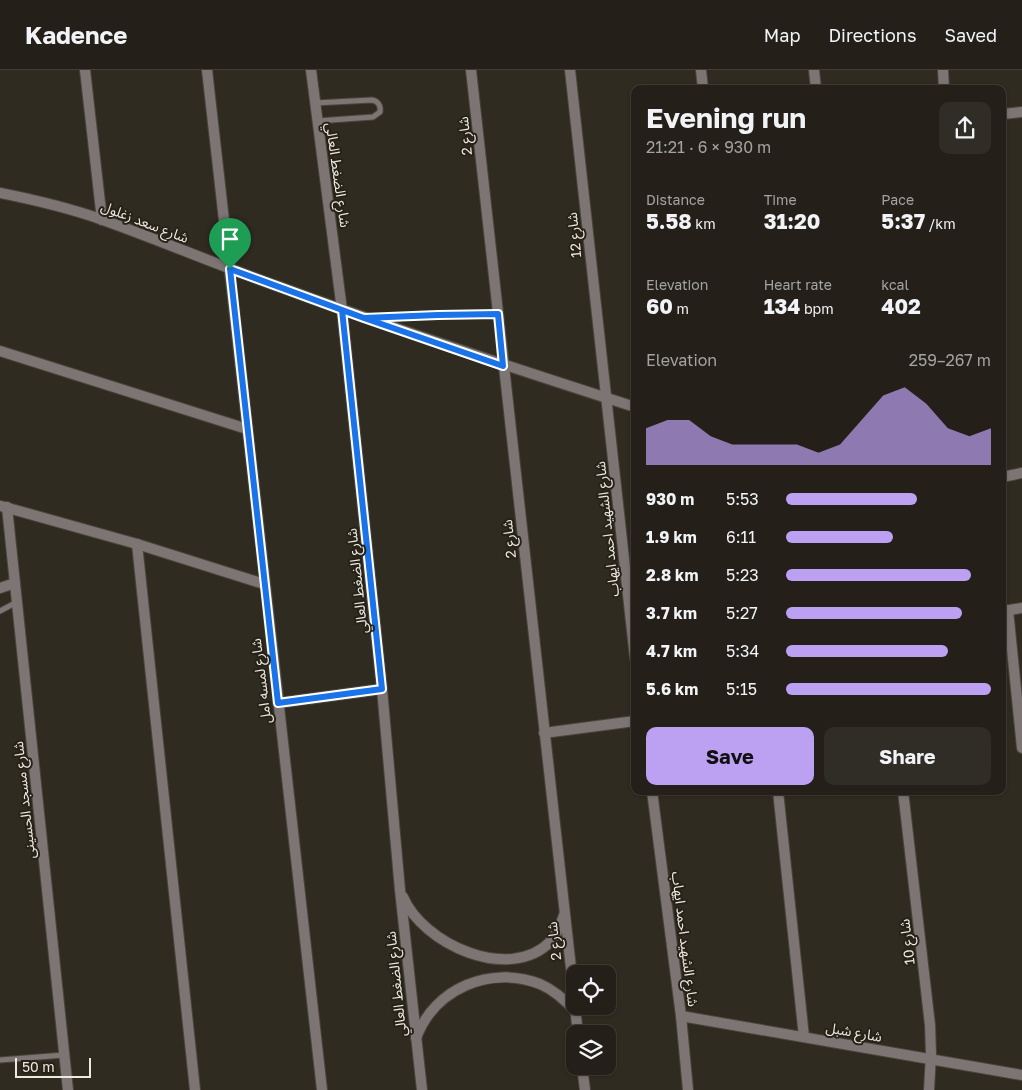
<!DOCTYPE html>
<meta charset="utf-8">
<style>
body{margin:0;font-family:"Golos Text","Noto Sans Arabic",sans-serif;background:#302d26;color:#f1f3f6;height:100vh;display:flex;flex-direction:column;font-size:19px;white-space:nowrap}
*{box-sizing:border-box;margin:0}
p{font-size:16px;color:#a3a3a2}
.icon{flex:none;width:28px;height:28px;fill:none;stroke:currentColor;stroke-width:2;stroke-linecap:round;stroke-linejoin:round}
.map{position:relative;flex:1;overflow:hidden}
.drawer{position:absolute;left:631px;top:15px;width:375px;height:710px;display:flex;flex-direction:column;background:#242019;border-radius:10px;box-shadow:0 1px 4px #0004,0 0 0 1px #413e38}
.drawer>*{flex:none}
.controls{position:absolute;left:566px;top:895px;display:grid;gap:10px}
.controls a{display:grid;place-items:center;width:50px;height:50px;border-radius:10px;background:#242019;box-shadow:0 1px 4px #0004,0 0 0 1px #413e38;font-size:25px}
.scale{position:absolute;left:15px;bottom:12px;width:76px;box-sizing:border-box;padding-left:5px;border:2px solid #ece9e2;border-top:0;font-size:14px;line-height:18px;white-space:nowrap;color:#ece9e2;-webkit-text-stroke:4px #262218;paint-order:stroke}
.pin{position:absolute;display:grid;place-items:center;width:42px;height:42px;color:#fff;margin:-51px -21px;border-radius:50% 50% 50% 0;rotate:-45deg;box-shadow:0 0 5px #0007}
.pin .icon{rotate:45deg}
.round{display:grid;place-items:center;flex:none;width:52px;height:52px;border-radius:10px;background:#302d26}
.summary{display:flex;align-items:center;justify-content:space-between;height:85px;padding:0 15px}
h1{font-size:28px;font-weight:700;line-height:38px}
.figures{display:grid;grid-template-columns:repeat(3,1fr);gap:8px;height:85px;padding:5px 15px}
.figures div{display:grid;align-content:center}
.figures b{font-size:21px;font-weight:700}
.figures small{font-size:14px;font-weight:400}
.figures p{font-size:14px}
.chart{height:140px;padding:10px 15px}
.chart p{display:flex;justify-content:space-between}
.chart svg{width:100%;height:90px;margin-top:5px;fill:#bca0f2;opacity:.7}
.primary-button{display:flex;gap:10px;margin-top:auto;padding:10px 15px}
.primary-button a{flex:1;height:58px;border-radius:10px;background:#bca0f2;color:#111;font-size:20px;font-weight:700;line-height:58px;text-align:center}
.primary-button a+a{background:#302d26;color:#f1f3f6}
ul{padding:0 15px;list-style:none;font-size:16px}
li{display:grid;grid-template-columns:80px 60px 1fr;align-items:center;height:38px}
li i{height:12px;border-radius:6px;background:#bca0f2}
header{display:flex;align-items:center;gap:30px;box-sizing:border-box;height:70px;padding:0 25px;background:#242019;border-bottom:1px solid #413e38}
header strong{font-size:24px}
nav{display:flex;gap:28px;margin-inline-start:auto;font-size:18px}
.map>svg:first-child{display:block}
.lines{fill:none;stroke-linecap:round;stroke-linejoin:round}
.service-casing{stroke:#4a463c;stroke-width:7}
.minor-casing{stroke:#4a463c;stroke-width:12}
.tertiary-casing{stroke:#4a463c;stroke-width:12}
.service{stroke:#7c7574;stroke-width:5}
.minor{stroke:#7c7574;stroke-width:10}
.tertiary{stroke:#7c7574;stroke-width:10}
.route-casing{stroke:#fff;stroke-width:10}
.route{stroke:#1a73e8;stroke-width:6}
.labels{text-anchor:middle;stroke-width:4;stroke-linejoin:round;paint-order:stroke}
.street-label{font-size:14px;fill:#ece9e2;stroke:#262218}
</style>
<header>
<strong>Kadence</strong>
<nav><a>Map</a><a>Directions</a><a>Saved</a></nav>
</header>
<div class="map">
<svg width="1022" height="1020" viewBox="0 0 1022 1020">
<rect width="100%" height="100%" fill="#302b21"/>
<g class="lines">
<g class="service-casing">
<g id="service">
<path d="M315,33l57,-3c6,1 9,6 8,12l-7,5 -56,4"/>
<polyline points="375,248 438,245 498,244"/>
<polyline points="0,541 17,532"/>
<polyline points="0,990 64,985"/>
</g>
</g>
<g class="minor-casing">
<g id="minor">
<polyline points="85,0 102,150"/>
<path d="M207,0c40,340 76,680 115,1020"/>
<polyline points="570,0 635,588"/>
<polyline points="701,0 703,19"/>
<polyline points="814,0 816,19"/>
<polyline points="943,0 944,19"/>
<polyline points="1002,44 1022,42"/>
<path d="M0,123c35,7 69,15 103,27 59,21 117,46 177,67 117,43 236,82 355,120"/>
<polyline points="0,281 247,359"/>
<polyline points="1002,407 1022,403"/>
<polyline points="1,436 137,474 264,514"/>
<polyline points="7,437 68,1020"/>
<polyline points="137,474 195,1020"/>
<polyline points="0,518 15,513"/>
<polyline points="1008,540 1022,678"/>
<polyline points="1003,541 1022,538"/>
<polyline points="278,633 382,619"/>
<polyline points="544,663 635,651"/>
<polyline points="652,721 681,946 688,1020"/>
<polyline points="778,721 804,967"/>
<polyline points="903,721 930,955 931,984 929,1020"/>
<polyline points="681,946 1022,1005"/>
</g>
</g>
<g class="tertiary-casing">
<g id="tertiary">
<polyline points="311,0 342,240 382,619 400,820 422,1020"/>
<polyline points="471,0 575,934"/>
<path d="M403,827c20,47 106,86 147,45 7,-7 11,-18 14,-27"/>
<polyline points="575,937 578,964"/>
<path d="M416,968c19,-50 74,-73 124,-54 14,6 26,17 36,28"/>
<polyline points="582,996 585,1020"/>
</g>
</g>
<use href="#service" class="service"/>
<use href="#minor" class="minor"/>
<use href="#tertiary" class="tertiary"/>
</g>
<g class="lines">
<g class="route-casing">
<polyline id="route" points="230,199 278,633 382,619 342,240 364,248 503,296 498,244 438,245 364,248 230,199"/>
</g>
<use href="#route" class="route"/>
</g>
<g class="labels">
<g class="street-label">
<text transform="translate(465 66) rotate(-96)" y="5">شارع 2</text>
<text transform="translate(338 105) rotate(82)" y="5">شارع الضغط العالي</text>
<text transform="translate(145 152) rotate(21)" y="5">شارع سعد زغلول</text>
<text transform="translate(574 165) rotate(-96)" y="5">شارع 12</text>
<text transform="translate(607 459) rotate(-96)" y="5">شارع الشهيد احمد ايهاب</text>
<text transform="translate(509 469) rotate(-96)" y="5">شارع 2</text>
<text transform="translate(357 511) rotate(-96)" y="5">شارع الضغط العالي</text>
<text transform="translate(261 611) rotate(-97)" y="5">شارع لمسه امل</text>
<text transform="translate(24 730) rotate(-96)" y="5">شارع مسجد الحسينى</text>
<text transform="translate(685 869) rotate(83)" y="5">شارع الشهيد احمد ايهاب</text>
<text transform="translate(554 871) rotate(-97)" y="5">شارع 2</text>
<text transform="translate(907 872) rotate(-97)" y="5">شارع 10</text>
<text transform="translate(396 914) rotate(-96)" y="5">شارع الضغط العالي</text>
<text transform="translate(854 962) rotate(10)" y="5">شارع شبل</text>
</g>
</g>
</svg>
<div class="controls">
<a><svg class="icon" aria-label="locate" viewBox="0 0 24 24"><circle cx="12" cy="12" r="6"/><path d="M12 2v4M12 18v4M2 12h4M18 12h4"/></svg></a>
<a><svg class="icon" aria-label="layers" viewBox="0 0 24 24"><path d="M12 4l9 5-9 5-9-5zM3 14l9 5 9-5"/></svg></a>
</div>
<div class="scale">50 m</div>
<div class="pin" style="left:230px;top:199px;background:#1e9e55"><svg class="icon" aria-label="arrive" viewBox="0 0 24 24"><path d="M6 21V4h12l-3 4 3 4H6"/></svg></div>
<section class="drawer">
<div class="summary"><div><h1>Evening run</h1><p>21:21 · 6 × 930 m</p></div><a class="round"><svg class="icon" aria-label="share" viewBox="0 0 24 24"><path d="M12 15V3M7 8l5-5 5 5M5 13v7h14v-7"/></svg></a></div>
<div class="figures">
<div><p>Distance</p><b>5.58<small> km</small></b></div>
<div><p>Time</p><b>31:20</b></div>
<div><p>Pace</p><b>5:37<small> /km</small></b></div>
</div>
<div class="figures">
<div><p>Elevation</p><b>60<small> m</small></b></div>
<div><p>Heart rate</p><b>134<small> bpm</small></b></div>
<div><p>kcal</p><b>402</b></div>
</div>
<div class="chart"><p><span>Elevation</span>259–267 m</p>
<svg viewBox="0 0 160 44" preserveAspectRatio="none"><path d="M0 44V26L10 22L20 22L30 30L40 34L50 34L60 34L70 34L80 38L90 34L100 22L110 10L120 6L130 14L140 26L150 30L160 26V44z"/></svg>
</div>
<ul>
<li><b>930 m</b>5:53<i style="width:64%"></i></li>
<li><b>1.9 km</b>6:11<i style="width:52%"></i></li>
<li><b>2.8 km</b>5:23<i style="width:90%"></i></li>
<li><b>3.7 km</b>5:27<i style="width:86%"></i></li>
<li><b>4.7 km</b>5:34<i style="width:79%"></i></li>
<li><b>5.6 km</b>5:15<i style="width:100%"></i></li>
</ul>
<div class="primary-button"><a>Save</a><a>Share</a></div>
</section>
</div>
